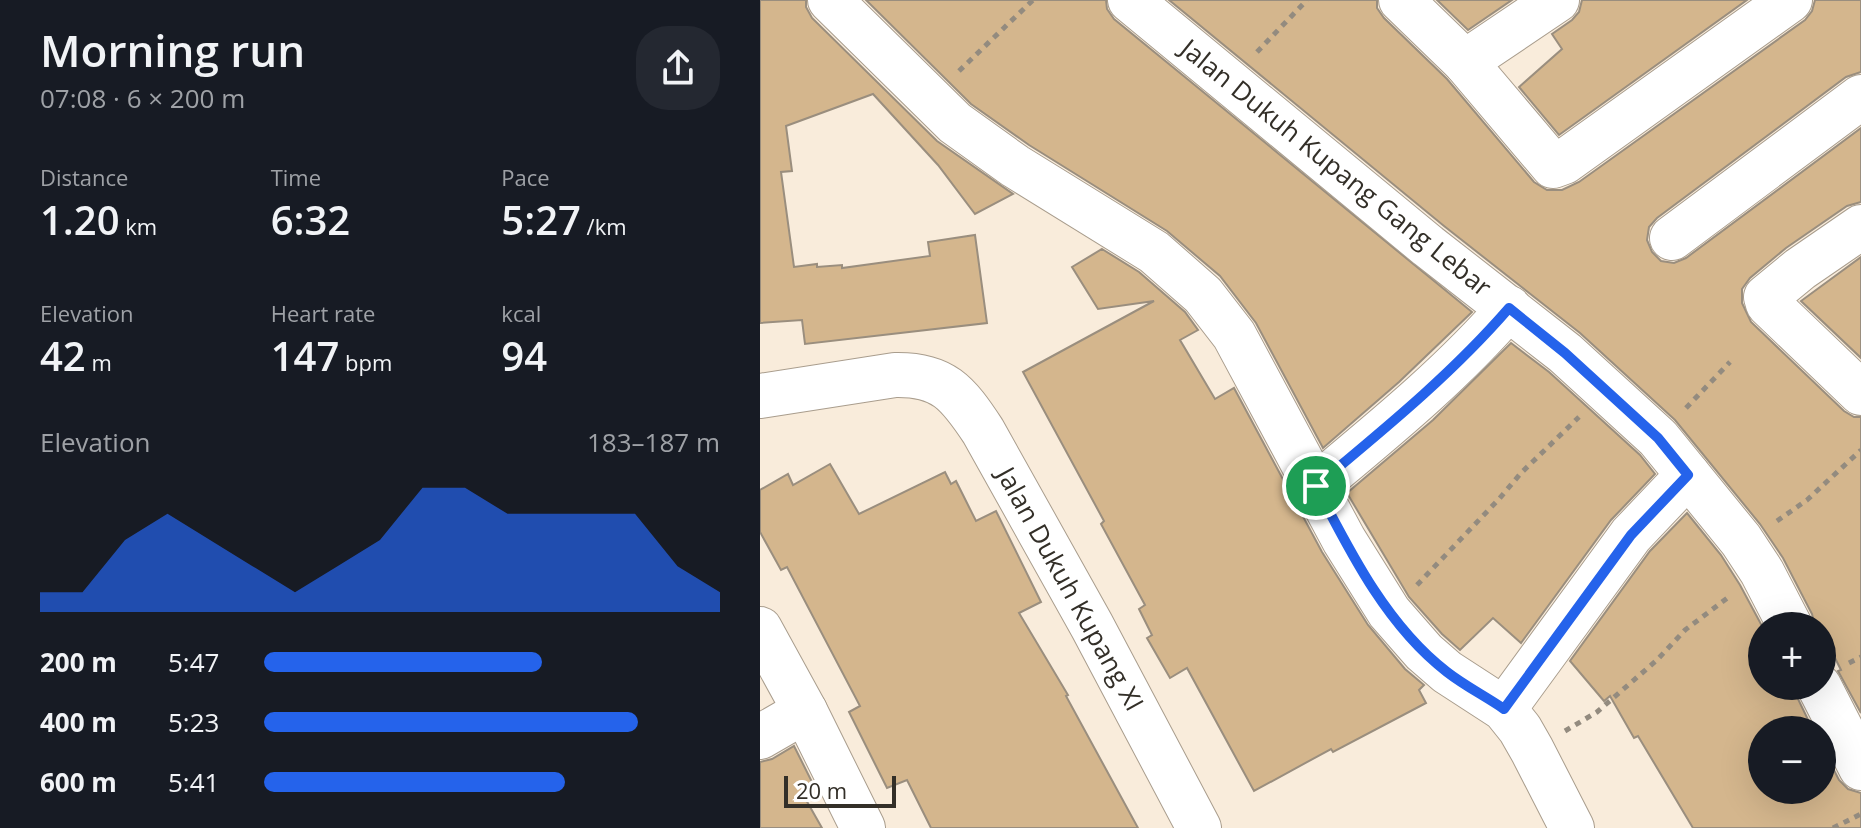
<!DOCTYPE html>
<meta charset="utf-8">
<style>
body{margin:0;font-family:"Open Sans",sans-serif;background:#242831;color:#f1f3f6;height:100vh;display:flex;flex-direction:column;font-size:30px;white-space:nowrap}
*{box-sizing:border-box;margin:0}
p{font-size:26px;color:#9ea1a6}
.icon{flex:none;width:44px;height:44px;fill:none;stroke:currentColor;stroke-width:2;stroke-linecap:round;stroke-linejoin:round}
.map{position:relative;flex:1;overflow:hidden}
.panel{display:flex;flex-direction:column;background:#171b24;width:760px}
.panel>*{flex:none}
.fabs{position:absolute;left:988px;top:612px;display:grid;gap:16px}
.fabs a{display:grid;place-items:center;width:88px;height:88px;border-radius:50%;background:#171b24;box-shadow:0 8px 32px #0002;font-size:40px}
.scale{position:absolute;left:24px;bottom:20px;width:112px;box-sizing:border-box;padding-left:8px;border:4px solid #332f28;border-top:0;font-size:22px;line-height:28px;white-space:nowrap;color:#332f28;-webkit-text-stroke:6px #fff;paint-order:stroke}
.pin{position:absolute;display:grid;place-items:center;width:68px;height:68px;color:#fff;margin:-34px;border:4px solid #fff;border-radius:50%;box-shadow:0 2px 8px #0007}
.round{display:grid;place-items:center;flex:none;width:84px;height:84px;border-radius:32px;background:#242831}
.summary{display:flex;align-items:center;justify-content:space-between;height:136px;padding:0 40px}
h1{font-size:44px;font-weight:600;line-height:60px}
.metrics{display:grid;grid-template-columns:repeat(3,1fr);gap:12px;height:136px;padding:8px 40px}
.metrics div{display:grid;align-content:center}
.metrics b{font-size:40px;font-weight:600}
.metrics small{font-size:22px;font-weight:400}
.metrics p{font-size:22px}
.chart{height:224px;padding:16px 40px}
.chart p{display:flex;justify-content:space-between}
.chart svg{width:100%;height:144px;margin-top:8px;fill:#2563eb;opacity:.7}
ul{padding:0 40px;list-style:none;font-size:26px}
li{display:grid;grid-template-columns:128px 96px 1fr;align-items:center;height:60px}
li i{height:20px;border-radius:10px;background:#2563eb}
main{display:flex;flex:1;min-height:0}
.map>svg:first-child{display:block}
.building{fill:#d4b68d;stroke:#9a8e7e;stroke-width:2}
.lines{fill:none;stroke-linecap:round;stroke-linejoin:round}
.street-casing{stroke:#a99d8d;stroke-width:46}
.path{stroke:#938b7f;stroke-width:5;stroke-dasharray:6 6;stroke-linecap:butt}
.street{stroke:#fff;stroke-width:44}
.route-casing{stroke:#fff;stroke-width:16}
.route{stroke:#2563eb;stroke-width:10}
.labels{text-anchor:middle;stroke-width:6;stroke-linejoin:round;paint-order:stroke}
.street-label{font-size:26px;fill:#332f28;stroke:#fff}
</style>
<main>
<section class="panel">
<div class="summary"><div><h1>Morning run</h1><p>07:08 · 6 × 200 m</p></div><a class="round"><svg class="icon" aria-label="share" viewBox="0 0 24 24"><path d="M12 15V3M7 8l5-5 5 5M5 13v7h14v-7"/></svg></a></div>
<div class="metrics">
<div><p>Distance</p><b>1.20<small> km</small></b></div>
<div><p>Time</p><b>6:32</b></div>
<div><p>Pace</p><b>5:27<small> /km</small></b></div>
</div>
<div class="metrics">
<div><p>Elevation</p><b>42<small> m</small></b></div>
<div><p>Heart rate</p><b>147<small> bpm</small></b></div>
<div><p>kcal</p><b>94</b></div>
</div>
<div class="chart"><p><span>Elevation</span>183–187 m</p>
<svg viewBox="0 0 160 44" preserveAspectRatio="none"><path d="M0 44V38L10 38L20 22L30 14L40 22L50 30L60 38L70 30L80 22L90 6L100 6L110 14L120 14L130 14L140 14L150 30L160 38V44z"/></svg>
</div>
<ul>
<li><b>200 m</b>5:47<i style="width:61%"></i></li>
<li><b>400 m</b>5:23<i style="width:82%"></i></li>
<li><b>600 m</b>5:41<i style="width:66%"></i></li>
</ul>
</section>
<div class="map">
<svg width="1101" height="828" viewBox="0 0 1101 828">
<rect width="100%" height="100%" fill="#f9ecdb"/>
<g class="building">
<polygon points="0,0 46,0 46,7 52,18 177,141 253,194 215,214 178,165 113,94 26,126 32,171 21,172 34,267 57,264 57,267 82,265 82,268 170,256 168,242 215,235 227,323 45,344 42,320 0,323"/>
<polygon points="106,0 346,0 347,9 354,19 712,312 639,382 563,448 496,323 460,276 407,231 269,145 211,104"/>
<polygon points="409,0 617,0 617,8 624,18 687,79 774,182 787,190 802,190 819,182 1045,20 1052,11 1055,0 1101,0 1101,72 1086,77 897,218 889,227 887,240 892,252 901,261 914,263 926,258 1101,128 1101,202 1087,206 1026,248 990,278 982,289 982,303 991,322 1084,411 1094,417 1101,417 1101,713 1078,671 1081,670 1062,632 1062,626 1055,626 1052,614 1023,558 1000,524 915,420 820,333 684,226"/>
<polygon points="677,0 752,0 708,30"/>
<polygon points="822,0 987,0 799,135 759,87 802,49 792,34 812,20 819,12"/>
<polygon points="342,249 379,272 425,312 438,330 420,340 455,399 474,388 562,552 608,625 645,669 664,685 659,690 666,703 573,752 571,749 494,791 427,668 410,678 387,638 392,635 379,609 385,605 341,524 344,521 263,372 394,301 338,309 312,267"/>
<polygon points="1101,257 1101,358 1041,301"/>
<polygon points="751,343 789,372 880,455 895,474 851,520 761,643 733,618 700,650 682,634 649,597 587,493 673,420"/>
<polygon points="70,464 99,514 185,472 191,484 196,481 216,521 236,511 281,602 259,613 308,695 306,696 378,828 171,828 147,780 127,788 89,712 100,706 27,567 21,570 0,532 0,490 28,474 33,485"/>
<polygon points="927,513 961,555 980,585 1002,626 1002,686 1034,686 1037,697 1053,730 1002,730 1002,790 1062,790 1062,747 1079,780 1088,789 1101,793 1101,828 933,828 878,736 874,738 850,696 844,701 810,661 890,551"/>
<polygon points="34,746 53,784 41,791 62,828 0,828 0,762 12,759"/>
</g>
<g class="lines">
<g class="street-casing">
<g id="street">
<polyline points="70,0 195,123 255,166 394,252 443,295 474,335 584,540 629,612 664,652 687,672 744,709 760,729 772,750 812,828"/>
<polyline points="370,0 668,246 805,353 898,438 981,540 1002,572 1030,626"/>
<polyline points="641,0 705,62 793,166 804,162 1030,0"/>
<polyline points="705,62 797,0"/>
<polyline points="1101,227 1040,269 1006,297 1008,304 1101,393"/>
<polyline points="912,238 1101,97"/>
<path d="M0,396l135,-21c48,-1 63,18 88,56l109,195 107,202"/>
<path d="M556,486c67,-56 135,-111 193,-178"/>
<polyline points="0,629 45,711 103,828"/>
<polyline points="1059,686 1101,768"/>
<polyline points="744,709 871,535 928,475"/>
<polyline points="0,737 45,711"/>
</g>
</g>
<g class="path">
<polyline points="497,52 547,0"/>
<polyline points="199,71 273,0"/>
<polyline points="926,408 970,362"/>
<polyline points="1017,521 1047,500 1101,450"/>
<polyline points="657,585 739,499 761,473 819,417"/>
<polyline points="1089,663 1101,657"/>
<polyline points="805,731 837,712 897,660 925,630 970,596"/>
<polyline points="1073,828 1101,814"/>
</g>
<use href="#street" class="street"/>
</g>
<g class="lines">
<g class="route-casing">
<path id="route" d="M749,308l56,45 93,85 30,37 -57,60 -127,174c-19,-13 -39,-23 -57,-37 -60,-46 -97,-120 -131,-186 67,-56 135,-111 193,-178z"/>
</g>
<use href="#route" class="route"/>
</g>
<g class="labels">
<g class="street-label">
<text transform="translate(576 168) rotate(39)" y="9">Jalan Dukuh Kupang Gang Lebar</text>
<text transform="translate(310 589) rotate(61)" y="9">Jalan Dukuh Kupang XI</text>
</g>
</g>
</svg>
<div class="fabs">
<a>+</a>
<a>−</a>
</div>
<div class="scale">20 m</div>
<div class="pin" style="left:556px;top:486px;background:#1e9e55"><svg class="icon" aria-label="arrive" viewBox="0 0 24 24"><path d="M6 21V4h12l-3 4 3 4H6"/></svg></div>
</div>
</main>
